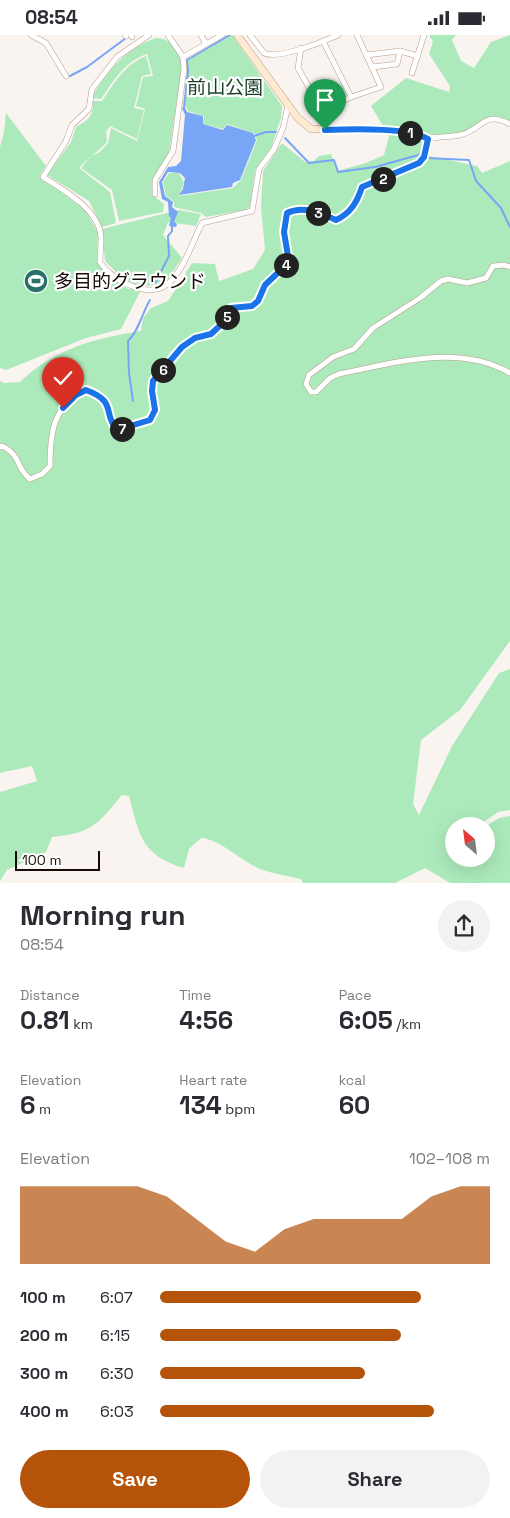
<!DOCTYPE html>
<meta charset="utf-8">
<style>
body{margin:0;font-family:"Space Grotesk","Noto Sans JP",sans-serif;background:#f2f2f3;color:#2b2b33;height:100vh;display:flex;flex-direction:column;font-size:19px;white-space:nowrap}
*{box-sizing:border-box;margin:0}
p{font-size:16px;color:#7c7c81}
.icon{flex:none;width:28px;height:28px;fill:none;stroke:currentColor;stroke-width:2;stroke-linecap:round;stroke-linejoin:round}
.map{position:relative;height:848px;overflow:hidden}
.drawer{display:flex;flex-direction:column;background:#fff;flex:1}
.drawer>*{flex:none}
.needle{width:32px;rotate:332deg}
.controls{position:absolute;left:445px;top:782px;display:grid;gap:10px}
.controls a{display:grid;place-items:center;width:50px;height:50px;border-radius:50%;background:#fff;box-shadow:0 5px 20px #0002;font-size:25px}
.scale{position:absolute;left:15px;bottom:12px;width:85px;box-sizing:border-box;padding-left:5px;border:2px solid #160b06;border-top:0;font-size:14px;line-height:18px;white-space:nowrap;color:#160b06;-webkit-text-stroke:4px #fff;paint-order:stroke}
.pin{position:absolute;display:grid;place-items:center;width:42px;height:42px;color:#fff;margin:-51px -21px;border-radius:50% 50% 50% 0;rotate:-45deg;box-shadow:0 0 5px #0007}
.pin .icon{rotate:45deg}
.km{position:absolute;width:25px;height:25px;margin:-12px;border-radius:50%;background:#222;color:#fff;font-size:14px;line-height:25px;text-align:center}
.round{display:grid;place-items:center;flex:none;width:52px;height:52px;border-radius:26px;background:#f2f2f3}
.summary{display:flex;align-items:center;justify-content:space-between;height:85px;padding:0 20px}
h1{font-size:28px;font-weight:700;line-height:38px}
.stats{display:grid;grid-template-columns:repeat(3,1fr);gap:8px;height:85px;padding:5px 20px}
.stats div{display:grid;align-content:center}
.stats b{font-size:25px;font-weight:700}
.stats small{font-size:14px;font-weight:400}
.stats p{font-size:14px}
.chart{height:140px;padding:10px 20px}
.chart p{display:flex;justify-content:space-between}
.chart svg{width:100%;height:90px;margin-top:5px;fill:#b45309;opacity:.7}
.cta{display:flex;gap:10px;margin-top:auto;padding:10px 20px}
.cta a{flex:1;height:58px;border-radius:30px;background:#b45309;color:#fff;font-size:20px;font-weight:700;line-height:58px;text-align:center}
.cta a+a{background:#f2f2f3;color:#2b2b33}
ul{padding:0 20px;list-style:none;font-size:16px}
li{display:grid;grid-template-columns:80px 60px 1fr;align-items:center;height:38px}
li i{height:12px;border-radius:6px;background:#b45309}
.status{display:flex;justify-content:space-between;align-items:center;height:35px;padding:0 25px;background:#fff;direction:ltr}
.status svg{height:14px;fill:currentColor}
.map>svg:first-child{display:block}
.green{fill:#aceabb}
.water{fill:#78a5f6}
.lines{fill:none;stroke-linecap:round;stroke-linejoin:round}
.stream{stroke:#78a5f6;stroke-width:2}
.street-casing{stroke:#b99a8a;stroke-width:6}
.secondary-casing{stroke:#b99a8a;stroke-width:8}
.street{stroke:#fff;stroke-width:5}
.secondary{stroke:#fee9d1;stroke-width:7}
.route-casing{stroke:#fff;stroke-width:10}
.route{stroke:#1a73e8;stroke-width:6}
.labels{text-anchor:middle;stroke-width:4.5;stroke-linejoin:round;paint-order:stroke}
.park-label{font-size:19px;fill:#183e24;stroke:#fff}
.poi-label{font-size:19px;fill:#160b06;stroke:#fff;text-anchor:start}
</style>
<div class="status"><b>08:54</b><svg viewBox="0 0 49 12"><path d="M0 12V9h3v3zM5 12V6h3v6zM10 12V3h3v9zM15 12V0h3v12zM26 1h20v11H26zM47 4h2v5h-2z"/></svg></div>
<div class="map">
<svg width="510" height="848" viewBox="0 0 510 848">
<rect width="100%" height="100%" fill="#faf4f0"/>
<g class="green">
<polygon points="232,0 282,71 281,83 271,113 255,135 250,172 245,175 206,182 201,178 174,172 174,167 166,161 163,147 169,138 179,138 184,148 179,161 233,153 241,145 257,105 254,98 227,89 223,94 203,89 204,81 188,76 184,69 188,56 188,25"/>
<path d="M429,0h27l-4,5 9,21 13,7 17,-26 19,-7v86c-26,-13 -26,4 -47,11 -11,3 -25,2 -37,3l-2,17 5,4 48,10 5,7 28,-12v480l-50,69 -39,30 -8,64 6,11 33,-69 47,-73 11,-4v141l-12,2 -20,14h-24v33h32v-33l13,-8 11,-2v67h-60l-25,-15 -30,15h-92l-2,-4c-12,-3 -26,-5 -38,-9 -21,-7 -42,-31 -62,-32l-12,11 -5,19c-42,-12 -45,-33 -55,-72l-7,-1c-25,30 -30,38 -70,42l-6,15 -39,18 -7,11v-89l37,-11 -5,-15 -32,7v-392l4,2 16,-1c35,-34 76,-44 121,-51l2,-13 8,-10 17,-7 24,-38 23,1 4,17 34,-12 12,-19 -4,-43 2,-36 19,-28 23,19 9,-1 5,-5 12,-2 6,17 29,-8 18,-8 5,-19 -18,-30 35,-28 43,14 1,-6 -21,-32 4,-12z"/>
<path d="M156,3c17,1 24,12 26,29l-13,86 -17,28 2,15 10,8 -1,8 -44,9 -7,-31 -31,-22 10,-12 9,-4 8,-9 3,-15 26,13 8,-32 -9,-3 7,-29 10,-1 -6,-22c-23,8 -33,26 -46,45l-9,-1c14,-27 35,-50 64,-60z"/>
<path d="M146,21l5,18 -9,2 -8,32 10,2 -7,29 -27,-13 -4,6 1,10c-9,10 -20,16 -28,26l31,24 6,31 -14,4 -13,-26 -42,-26 24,-33 5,-15c12,-7 18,-11 17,-26h9c13,-19 22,-36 44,-45z"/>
<polygon points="6,78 46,131 40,140 42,145 58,154 86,176 98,198 97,222 104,236 128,254 141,255 121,294 86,303 6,335 0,333 0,112 4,97"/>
<polygon points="179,175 201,179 196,191 168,187 163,200 182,223 167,246 148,251 132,248 118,239 105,226 102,194"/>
</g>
<polygon class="water" points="184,71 187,77 203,81 203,89 223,95 227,90 253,98 256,105 240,145 233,148 232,152 179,160 183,154 185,143 180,138 168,137 162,147 165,161 173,167 172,172 178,177 174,187 177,189 176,192 169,191 171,183 169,181 168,167 162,164 159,147 168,132 176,131 181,126 185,80 182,73"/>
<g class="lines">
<g class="stream">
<polyline points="70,41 87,32 126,3"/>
<polyline points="184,72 188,36 187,25 230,0"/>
<polyline points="254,101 266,97 276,97"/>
<polyline points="285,103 309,128 334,125 338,137 375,132 422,119"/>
<polyline points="427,123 469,125 476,146 501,173 510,192"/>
<polyline points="155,248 169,221 168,201 172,196 172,191"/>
<path d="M133,366l-4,-28 -1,-32c11,-10 14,-28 22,-41"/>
</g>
<g class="street-casing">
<g id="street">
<polyline points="31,0 46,8 66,41"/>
<polyline points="125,0 126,1"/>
<polyline points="131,0 132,2"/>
<path d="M149,0l-32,22 -25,32 -3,20 -17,16 -6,16 -23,36c21,13 57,33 58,61 0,8 -1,16 -1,24 12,19 52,40 71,19 14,-15 22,-40 31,-58l50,-12 7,-42 15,-20 9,-21 5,-22"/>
<polyline points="201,0 206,9"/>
<path d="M250,0l14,18c14,7 58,-11 74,-18"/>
<polyline points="323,6 351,62"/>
<polyline points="301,13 298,33 319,70 328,73 351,62 381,52 357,0"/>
<polyline points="366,20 400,16 418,21"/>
<polyline points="183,22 222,0"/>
<polyline points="372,32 397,29 400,16"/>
<polyline points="412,38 424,0"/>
<path d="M428,103c10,-1 21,-1 32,-3 23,-5 22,-25 50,-11"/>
<polyline points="155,159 155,145 173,116 184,34 183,22 168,0"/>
<path d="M510,232l-6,-2 -11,1 -7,12 -19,5 -19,-4 -7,2 -21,17 -47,30 -19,21 -21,8 -24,18 -3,9 5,8h5l14,-14 9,-4c55,-11 119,-31 171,-1"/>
<path d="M0,412l2,-1c20,10 13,21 28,33l12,-5 8,-8c0,-35 3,-59 36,-76 32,12 15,23 31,40l33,-10 5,-10 -3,-19 1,-10 29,-33 13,-10 16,-4 14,-13 6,-13 21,-2 6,-5 7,-16 20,-19 3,-10 -4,-24 3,-19c16,-8 33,0 49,7 15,-7 21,-18 26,-33l57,-24 5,-6 4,-19c-20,-12 -63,-8 -86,-9"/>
</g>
</g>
<g class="secondary-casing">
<polyline id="secondary" points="237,0 297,82 311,94 342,94"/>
</g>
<use href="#street" class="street"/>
<use href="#secondary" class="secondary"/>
</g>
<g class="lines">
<g class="route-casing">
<path id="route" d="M63,373l13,-13 10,-5c32,12 16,23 31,40l33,-10 5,-10 -3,-19 1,-10 29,-34 13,-9 16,-4 14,-13 6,-13 21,-2 6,-5 7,-16 20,-19 3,-10 -4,-24 3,-19c16,-8 33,0 49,7 15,-7 21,-18 26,-33l57,-24 5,-6 4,-18c-19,-12 -80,-10 -103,-9"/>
</g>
<use href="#route" class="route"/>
</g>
<defs>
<g id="stadium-disc" transform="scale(1.25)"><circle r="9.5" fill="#28716b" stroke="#fff"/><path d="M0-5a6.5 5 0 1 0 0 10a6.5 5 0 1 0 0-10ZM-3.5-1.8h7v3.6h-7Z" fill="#fff"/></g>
</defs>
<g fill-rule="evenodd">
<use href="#stadium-disc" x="36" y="246"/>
</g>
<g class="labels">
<g class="park-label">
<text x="225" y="59">前山公園</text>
</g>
<g class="poi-label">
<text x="54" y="253">多目的グラウンド</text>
</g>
</g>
</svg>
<div class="controls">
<a><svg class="needle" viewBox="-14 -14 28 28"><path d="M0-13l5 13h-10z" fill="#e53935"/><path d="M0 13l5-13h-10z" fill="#7c7c81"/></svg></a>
</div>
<div class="scale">100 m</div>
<div class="pin" style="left:325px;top:95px;background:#1e9e55"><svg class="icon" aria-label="arrive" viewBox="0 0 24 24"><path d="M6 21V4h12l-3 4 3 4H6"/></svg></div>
<div class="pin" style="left:63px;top:373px;background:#d93025"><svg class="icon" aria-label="check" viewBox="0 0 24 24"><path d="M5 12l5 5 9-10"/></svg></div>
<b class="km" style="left:410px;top:98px">1</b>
<b class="km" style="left:383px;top:144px">2</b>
<b class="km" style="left:318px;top:178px">3</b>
<b class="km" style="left:286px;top:230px">4</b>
<b class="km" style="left:227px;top:282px">5</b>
<b class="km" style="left:163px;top:335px">6</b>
<b class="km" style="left:122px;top:394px">7</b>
</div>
<section class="drawer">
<div class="summary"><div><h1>Morning run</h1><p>08:54</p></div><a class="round"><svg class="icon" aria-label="share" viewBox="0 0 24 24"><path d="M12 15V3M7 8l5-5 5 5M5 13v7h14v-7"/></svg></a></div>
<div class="stats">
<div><p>Distance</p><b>0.81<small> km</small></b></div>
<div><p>Time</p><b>4:56</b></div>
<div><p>Pace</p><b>6:05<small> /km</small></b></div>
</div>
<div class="stats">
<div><p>Elevation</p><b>6<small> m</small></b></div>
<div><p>Heart rate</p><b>134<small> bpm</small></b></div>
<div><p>kcal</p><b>60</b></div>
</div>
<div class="chart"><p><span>Elevation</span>102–108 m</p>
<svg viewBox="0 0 160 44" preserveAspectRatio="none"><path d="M0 44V6L10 6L20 6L30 6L40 6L50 11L60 22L70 33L80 38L90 27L100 22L110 22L120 22L130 22L140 11L150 6L160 6V44z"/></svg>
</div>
<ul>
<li><b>100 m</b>6:07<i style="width:79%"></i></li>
<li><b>200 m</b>6:15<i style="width:73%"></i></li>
<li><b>300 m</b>6:30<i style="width:62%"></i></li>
<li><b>400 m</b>6:03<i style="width:83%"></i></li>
</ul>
<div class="cta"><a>Save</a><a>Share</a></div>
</section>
